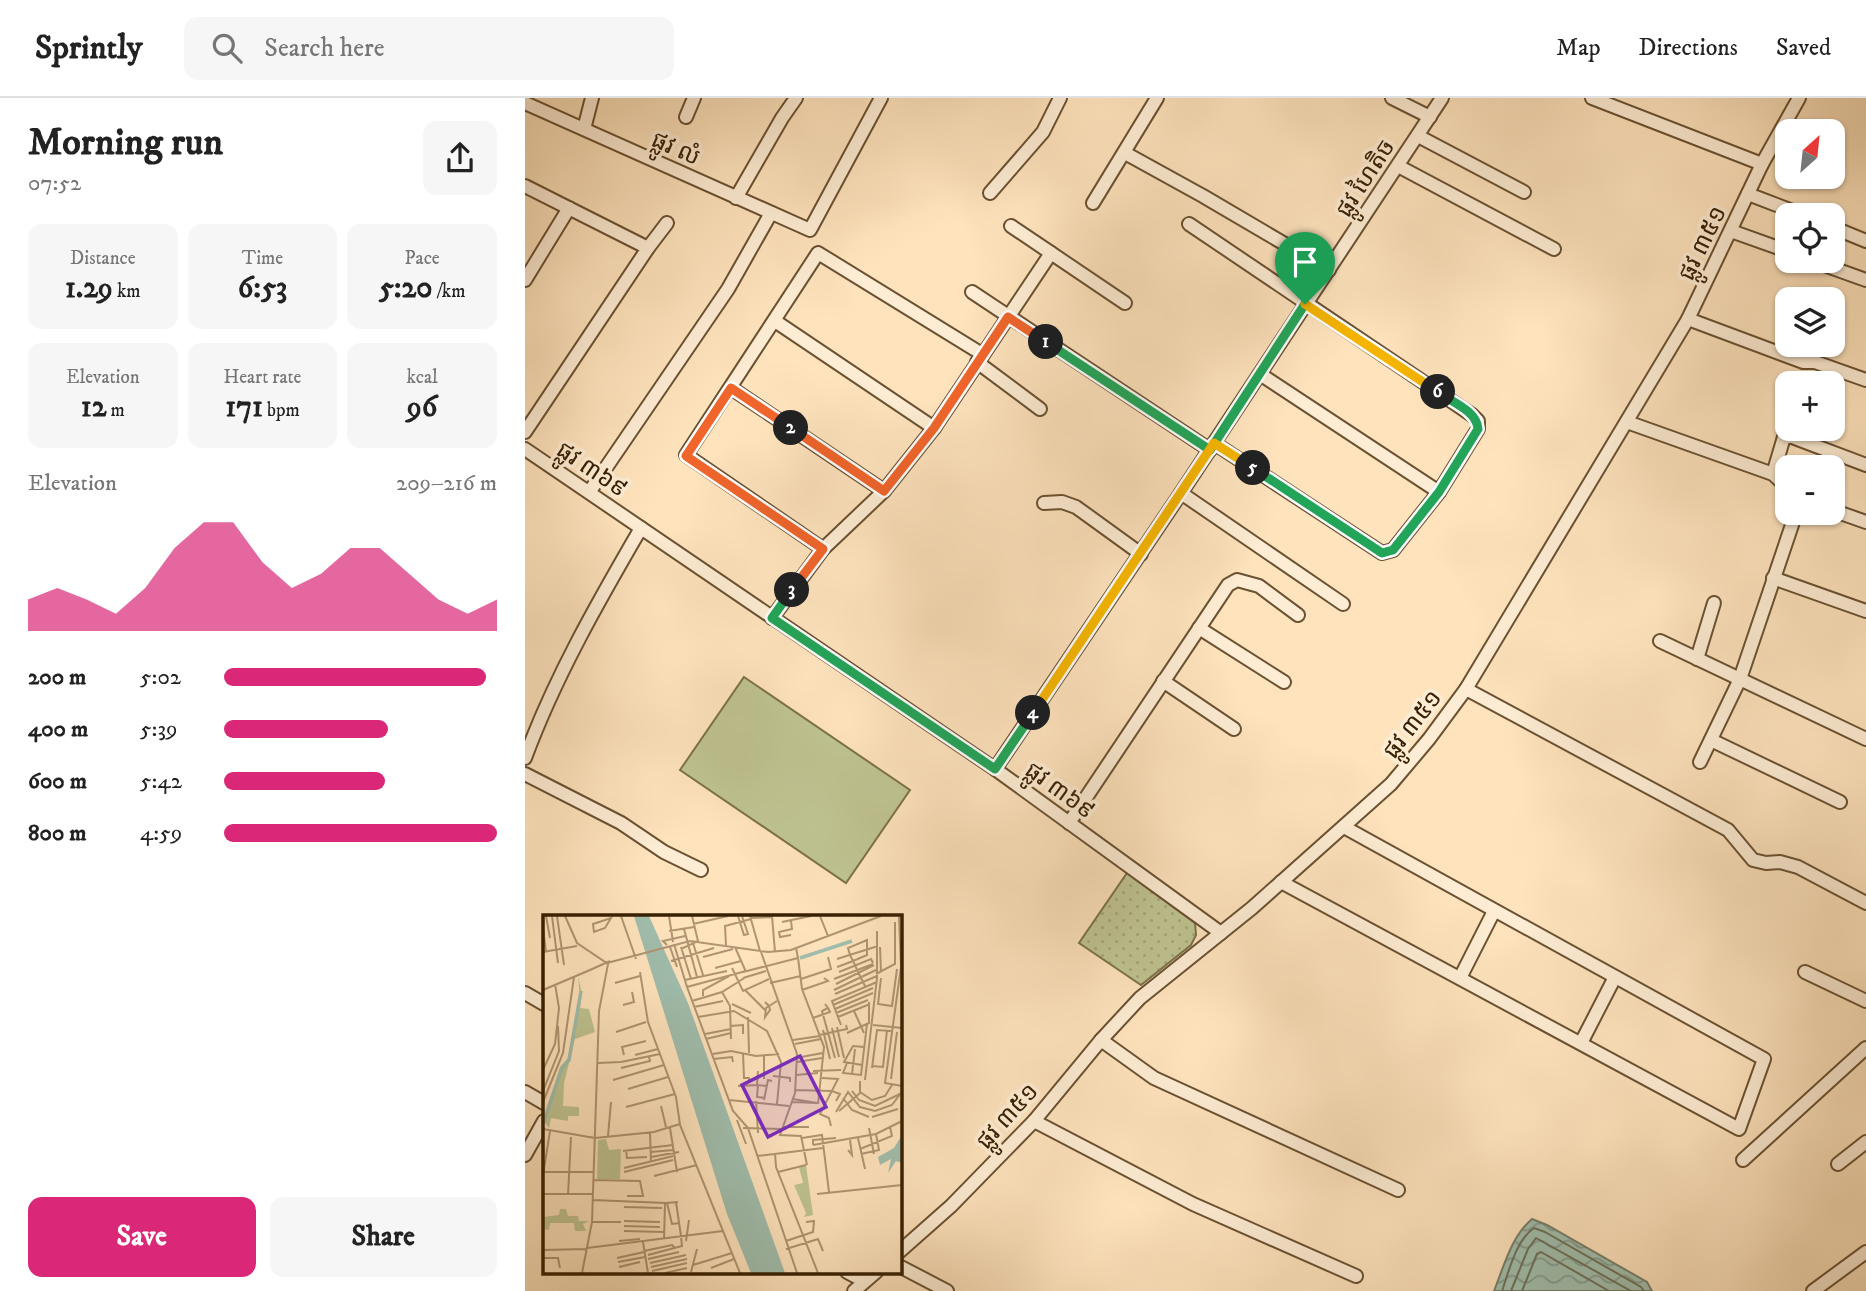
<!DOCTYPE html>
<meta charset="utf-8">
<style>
body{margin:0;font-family:"IM FELL DW Pica","Noto Sans Khmer",serif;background:#f6f6f6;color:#222;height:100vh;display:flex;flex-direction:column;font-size:26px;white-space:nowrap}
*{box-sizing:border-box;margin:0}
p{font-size:23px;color:#767676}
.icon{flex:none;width:38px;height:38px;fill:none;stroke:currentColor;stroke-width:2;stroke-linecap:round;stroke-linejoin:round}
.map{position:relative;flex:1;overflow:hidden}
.sheet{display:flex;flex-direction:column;background:#fff;width:525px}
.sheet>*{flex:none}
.needle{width:46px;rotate:27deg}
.tools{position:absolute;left:1250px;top:21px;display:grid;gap:14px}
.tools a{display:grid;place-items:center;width:70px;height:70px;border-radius:14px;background:#fff;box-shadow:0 2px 5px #0004;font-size:35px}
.pin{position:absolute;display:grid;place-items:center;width:60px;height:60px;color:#fff;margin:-72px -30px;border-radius:50% 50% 50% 0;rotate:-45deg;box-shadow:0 0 7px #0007}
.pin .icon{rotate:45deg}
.km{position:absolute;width:35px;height:35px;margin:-18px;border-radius:50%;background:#222;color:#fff;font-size:19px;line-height:35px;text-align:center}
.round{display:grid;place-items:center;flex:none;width:74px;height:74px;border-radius:14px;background:#f6f6f6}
.head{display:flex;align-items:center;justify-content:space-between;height:119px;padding:0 28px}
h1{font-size:38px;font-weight:700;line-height:52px}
.figures{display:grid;grid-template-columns:repeat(3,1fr);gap:10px;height:119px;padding:7px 28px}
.figures div{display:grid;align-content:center;border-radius:14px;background:#f6f6f6;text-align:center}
.figures b{font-size:30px;font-weight:700}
.figures small{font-size:19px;font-weight:400}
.figures p{font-size:19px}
.chart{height:196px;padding:14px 28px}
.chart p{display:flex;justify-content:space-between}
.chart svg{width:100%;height:126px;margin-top:7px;fill:#db2777;opacity:.7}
.button{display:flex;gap:14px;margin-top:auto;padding:14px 28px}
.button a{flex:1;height:80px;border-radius:14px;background:#db2777;color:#fff;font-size:28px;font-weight:700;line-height:80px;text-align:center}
.button a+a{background:#f6f6f6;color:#222}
ul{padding:0 28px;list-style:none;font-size:23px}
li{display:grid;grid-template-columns:112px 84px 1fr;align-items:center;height:52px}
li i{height:18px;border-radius:9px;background:#db2777}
header{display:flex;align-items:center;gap:42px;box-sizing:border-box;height:98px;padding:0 35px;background:#fff;border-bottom:2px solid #e0e0e0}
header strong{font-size:33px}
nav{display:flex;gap:38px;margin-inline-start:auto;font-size:24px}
.search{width:490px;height:63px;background:#f6f6f6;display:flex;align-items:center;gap:18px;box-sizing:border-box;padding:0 24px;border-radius:14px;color:#767676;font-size:26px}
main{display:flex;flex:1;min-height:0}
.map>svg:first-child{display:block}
.grass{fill:url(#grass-dots);stroke:#7c724a;stroke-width:2}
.garden{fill:#bfc492;stroke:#7c724a;stroke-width:2}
.water{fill:url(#water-waves);stroke:#767f69;stroke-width:2}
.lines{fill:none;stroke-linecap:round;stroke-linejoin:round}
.shore{stroke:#6c6f58;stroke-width:2}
.minor-casing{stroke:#6a5131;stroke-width:16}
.minor{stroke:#feedd4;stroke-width:12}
.split-1-casing{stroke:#fff;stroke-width:14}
.split-2-casing{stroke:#fff;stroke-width:14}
.split-3-casing{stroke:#fff;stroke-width:14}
.split-4-casing{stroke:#fff;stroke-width:14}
.split-5-casing{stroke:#fff;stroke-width:14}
.split-6-casing{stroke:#fff;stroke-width:14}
.split-7-casing{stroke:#fff;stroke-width:14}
.split-1{stroke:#22a559;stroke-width:9}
.split-2{stroke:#f0652b;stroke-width:9}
.split-3{stroke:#f0652b;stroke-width:9}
.split-4{stroke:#22a559;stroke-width:9}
.split-5{stroke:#f5b400;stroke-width:9}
.split-6{stroke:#22a559;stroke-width:9}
.split-7{stroke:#f5b400;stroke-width:9}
.labels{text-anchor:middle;stroke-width:7;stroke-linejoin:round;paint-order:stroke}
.street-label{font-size:24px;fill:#382002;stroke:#feedd4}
.inset-river{fill:none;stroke:#a0bead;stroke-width:3.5}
.inset-road{fill:none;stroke:#af9572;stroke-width:2}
.view{fill:#7b2cbf;fill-opacity:0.15;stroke:#7b2cbf;stroke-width:3.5}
.inset-edge{fill:none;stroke:#382002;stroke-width:3.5}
</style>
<header>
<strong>Sprintly</strong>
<div class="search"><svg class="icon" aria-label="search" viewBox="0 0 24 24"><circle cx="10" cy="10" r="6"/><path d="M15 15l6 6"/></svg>Search here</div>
<nav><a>Map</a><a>Directions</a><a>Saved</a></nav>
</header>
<main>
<section class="sheet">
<div class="head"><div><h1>Morning run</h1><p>07:52</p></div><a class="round"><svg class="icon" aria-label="share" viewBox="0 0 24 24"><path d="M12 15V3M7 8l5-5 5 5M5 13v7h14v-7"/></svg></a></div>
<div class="figures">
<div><p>Distance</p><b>1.29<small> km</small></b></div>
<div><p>Time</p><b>6:53</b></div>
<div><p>Pace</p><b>5:20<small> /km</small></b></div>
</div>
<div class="figures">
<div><p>Elevation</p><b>12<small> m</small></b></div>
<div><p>Heart rate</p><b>171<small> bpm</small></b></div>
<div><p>kcal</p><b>96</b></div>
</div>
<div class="chart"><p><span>Elevation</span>209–216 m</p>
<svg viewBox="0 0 160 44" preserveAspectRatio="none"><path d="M0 44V33L10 29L20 33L30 38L40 29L50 15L60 6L70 6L80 20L90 29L100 24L110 15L120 15L130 24L140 33L150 38L160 33V44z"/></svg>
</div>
<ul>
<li><b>200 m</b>5:02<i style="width:96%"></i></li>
<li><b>400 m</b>5:39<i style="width:60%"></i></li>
<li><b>600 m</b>5:42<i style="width:59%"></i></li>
<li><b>800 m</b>4:59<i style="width:100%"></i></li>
</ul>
<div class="button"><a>Save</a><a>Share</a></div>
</section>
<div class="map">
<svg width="1341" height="1193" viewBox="0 0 1341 1193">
<defs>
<pattern id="grass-dots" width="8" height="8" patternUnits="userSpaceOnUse" patternTransform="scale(1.75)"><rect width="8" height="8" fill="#bfc492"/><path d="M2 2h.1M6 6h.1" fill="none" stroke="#a5a87c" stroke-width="1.8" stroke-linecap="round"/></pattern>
<pattern id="water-waves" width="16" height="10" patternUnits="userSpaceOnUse" patternTransform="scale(1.75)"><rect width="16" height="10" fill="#a0bead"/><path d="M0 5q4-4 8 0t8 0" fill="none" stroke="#839a8b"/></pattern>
</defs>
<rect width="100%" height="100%" fill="#fee3bd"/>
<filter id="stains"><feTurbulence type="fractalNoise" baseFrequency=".00286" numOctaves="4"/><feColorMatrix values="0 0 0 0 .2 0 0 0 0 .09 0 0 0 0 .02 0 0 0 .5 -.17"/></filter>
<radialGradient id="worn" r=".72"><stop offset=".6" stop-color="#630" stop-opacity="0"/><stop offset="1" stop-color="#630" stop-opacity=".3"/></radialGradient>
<polygon class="grass" points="602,775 670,825 671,837 666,847 616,887 554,845"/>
<polygon class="garden" points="219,579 385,692 321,785 155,672"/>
<path class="water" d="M1007,1121l15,6 100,57 5,9h-158c10,-25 17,-54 38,-72z"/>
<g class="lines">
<g class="shore">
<path d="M977,1193c7,-20 14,-51 32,-63l11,4 96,55 3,4"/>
<polyline points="986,1193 1003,1151 1011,1140 1106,1193"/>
<polyline points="997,1193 1012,1156 1016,1154 1084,1193"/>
</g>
<g class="minor-casing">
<g id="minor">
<polyline points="867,0 905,19"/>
<polyline points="1067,0 1237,66"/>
<polyline points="0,5 285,132 356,0"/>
<polyline points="161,19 169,0"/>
<polyline points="59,31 67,0"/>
<polyline points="893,38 999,94"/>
<polyline points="600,55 678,98 804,172"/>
<polyline points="873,68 1029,151"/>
<polyline points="0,88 123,150"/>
<polyline points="465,95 518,34 535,0"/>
<polyline points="1223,96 1278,117"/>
<polyline points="211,100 257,20 271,0"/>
<polyline points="568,105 632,0"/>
<polyline points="664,126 947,317 953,323 953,331 914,394 868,452 857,455 689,345"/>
<polyline points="486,128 526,155"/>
<polyline points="1307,129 1341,143"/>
<polyline points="1206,133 1262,153"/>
<polyline points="1288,163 1341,182"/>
<polyline points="0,182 44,110"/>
<polyline points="447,194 685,352"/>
<polyline points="1163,221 1278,264 1290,264 1341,282"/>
<polyline points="250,223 409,330"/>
<polyline points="452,264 515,311"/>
<polyline points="735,276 914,394"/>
<polyline points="206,290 359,393"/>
<polyline points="1102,324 1248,376 1262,389"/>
<polyline points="0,334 123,150 142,125"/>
<polyline points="0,351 470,671 696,835"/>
<polyline points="1248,376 1259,339 1267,339 1341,367"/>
<polyline points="65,393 203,191 246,115"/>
<polyline points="656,395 818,506"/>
<polyline points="519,405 537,404 551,409 616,456"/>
<polyline points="1307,412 1341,424"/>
<polyline points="298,451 161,357 293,155 457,256"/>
<polyline points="1248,480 1341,513"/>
<polyline points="247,520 298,451 359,393 409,330 526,155 600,205"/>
<polyline points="674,530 759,584"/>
<polyline points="1135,543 1341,641"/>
<polyline points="1172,561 1189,505"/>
<polyline points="638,583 709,631"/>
<polyline points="941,591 1203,732 1228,762 1241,765 1255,764 1273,769 1341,805"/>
<polyline points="1186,642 1315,704"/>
<path d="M0,660c30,-81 73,-156 116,-230"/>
<polyline points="1175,664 1215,581 1271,415"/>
<polyline points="470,671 656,395 917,0"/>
<polyline points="0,676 96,725 139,754 176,772"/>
<polyline points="544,725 703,487 712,482 734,488 773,517"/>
<polyline points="756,784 1214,1031 1239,961 819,729"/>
<polyline points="1280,874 1341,903"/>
<polyline points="935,880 969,813"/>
<polyline points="0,895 19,906"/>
<polyline points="576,942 629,980 873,1092"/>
<polyline points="1056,945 1090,879"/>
<polyline points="0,994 19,1005"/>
<polyline points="509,1023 668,1106 831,1178"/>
<polyline points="0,1057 19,1023"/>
<polyline points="1218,1062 1341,950"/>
<polyline points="1313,1066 1341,1044"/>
<polyline points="374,1154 426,1108 509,1023 576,942 615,900 727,810 866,686 904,641 941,591 1163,221 1237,66 1274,0"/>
<polyline points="374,1168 422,1193"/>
<polyline points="322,1174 339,1183"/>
<polyline points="329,1193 351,1174"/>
<polyline points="1288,1193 1341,1154"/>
</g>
</g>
<use href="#minor" class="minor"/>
</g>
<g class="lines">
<g class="split-1-casing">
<polyline id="split-1" points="521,244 685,352 780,206"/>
</g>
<g class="split-2-casing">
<polyline id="split-2" points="266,330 359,393 409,330 483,219 521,244"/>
</g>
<g class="split-3-casing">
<polyline id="split-3" points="266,330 206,290 161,358 298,451 267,492"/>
</g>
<g class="split-4-casing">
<polyline id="split-4" points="267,492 247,520 470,671 508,615"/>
</g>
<g class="split-5-casing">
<polyline id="split-5" points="508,615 689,345 728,370"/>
</g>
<g class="split-6-casing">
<path id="split-6" d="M728,370l129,85 11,-3 46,-58 39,-63c-1,-18 -26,-27 -40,-37"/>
</g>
<g class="split-7-casing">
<polyline id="split-7" points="780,206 913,294"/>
</g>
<use href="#split-1" class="split-1"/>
<use href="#split-2" class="split-2"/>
<use href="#split-3" class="split-3"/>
<use href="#split-4" class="split-4"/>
<use href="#split-5" class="split-5"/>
<use href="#split-6" class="split-6"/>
<use href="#split-7" class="split-7"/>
</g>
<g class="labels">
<g class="street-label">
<text transform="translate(151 50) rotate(24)" y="8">ផ្លូវ លំ</text>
<text transform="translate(840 80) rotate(-57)" y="8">ផ្លូវ ហៃតិច</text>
<text transform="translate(1177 145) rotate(-64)" y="8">ផ្លូវ ៣៥១</text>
<text transform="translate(67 371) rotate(34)" y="8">ផ្លូវ ៣៦៩</text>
<text transform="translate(887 626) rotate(-52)" y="8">ផ្លូវ ៣៥១</text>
<text transform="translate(535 692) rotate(36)" y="8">ផ្លូវ ៣៦៩</text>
<text transform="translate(482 1018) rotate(-48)" y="8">ផ្លូវ ៣៥១</text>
</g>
</g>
<g transform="translate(18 817)">
<rect width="359" height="359" fill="#fee3bd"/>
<path d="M63,224l3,11 12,-1 -1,30h-23l1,-39zM263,250l7,50 -9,2 2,-4 -12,-28 9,-2 -4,-16z" fill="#bfc492"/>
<path d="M35,62l4,16 -2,15 9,1 6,23 -20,7 -11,44 -1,23 16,1v9h-11v5l-17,-3 -2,10 -6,-8 17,-53 8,-9 12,-58zM17,294h6l2,7h10l1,5h10l-6,3 3,7h-11l-1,-8h-24l-1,7 -6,-1v-12l16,-2z" fill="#bfc492"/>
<path d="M91,1h15l39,87 97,270h-34l-24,-59zM359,220v28l-6,-2 -8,12 3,-14 -11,6 -2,-8 16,-9z" fill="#a0bead"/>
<path class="inset-river" d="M257,43l52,-17M0,209l19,-56 7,-8 12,-69"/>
<path class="inset-road" d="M3,1l4,22M9,1l6,47M14,1l7,49M22,1l12,27 31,21 -9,47 -7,211 -10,51M78,1l15,43M126,1l4,26M195,1l6,19 4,-1 -6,-18M207,1l10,35M229,1l3,36M277,1l8,20M356,1l2,51 -16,116 17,3M68,3l-6,10 -11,4 -1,-8zM208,3l21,-1M248,6l1,8 -13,3 1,5 11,-2M239,7l29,-6M150,9l35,-8M0,13l3,24M141,14l13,48M126,16l25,-4M150,28l10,32M131,29l13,43M124,30l-4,-4 22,-5M183,30l-1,-19 26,-7M127,32l7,20M138,32l10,32M192,32l11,25M337,32l1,26M138,34l17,-8 -6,-25M0,37l34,-6M218,37l36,102 -2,39 -15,42 21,1 6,29M160,42l30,-8M255,43l4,31 22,58 -6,57M294,44l41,-13M128,46l43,-13M64,48l83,-22 78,11 23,-2 90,-34M294,52l3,-1 13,-5 14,-6v-15l-19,8 2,7 5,10 2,5 8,16M172,53l26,-7M189,53l11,23 26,-12M47,55l20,-9M203,56l-59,16 46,124 15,17 49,145M97,57l8,50 28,75 4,28 60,148M200,57l55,-14 -2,-10M296,57l32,-13 2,4M333,59l19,-10v-42M200,63l23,-7M338,63l-3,26 14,2 5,-37M258,64l30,-10 -3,-12M291,64l39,-15M142,65l42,-9M72,68l25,-7M227,68l31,-7M293,69l38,-19M0,75l47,-20M202,75l20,20M259,75l26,-9 -4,-3M291,75l42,-20M179,77l8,14 1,33M292,79l42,-18M160,81v-6l26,-14M149,86l30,-9 24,-15M222,87l4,4 1,4 -5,7 1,-9 3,-2 8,-5M189,89l19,9M282,89l3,4 -6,3 13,47M80,90l11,-3 -2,-10M290,90l40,-17M151,92l29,-6M292,94l38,-16M311,96l10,22M293,98l32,-13M155,102l36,-6 33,20 14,31 -4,42M205,102l1,36M295,102l32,-13M270,103l17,-6 -2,-4M298,110l-9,-24 45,-19M330,110l29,3M187,111l13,-1v9M294,112l7,31M289,113l7,29M280,115l7,29M73,117l30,-10M304,118l22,-10v-21M162,119l26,-5M276,120l28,-6 -1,-4M163,124l25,-6M250,125l27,-4M252,129l26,-5M200,138l1,25h5v4M170,139l18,-3 25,5 23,-2M81,140l-2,-8 24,-6M92,140l23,-6M258,142l22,-4M170,144l19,-2 1,5M78,147l39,-8M254,147l25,-4M55,148l23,-1M304,148l-4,10 18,2 6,-51M319,150l-18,-3 9,-16 11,1M329,151l11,1 4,-37M78,153l29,-7 -1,-4M329,153l5,-38 14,1M0,155l12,-26 4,-36 -4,-24M270,156l28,-1M309,159l3,-25M253,160l22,-2M230,161l17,2v4M279,163l16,1 -18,35 9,4 2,8M221,164v-23M348,164l6,-47M70,165l51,-15M322,165l12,-102v-47M317,166v11l12,8 13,-4 7,-11M195,171l19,-1 1,-14M85,174l40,-12M252,175l37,1 8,3 -4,7M0,176l16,-40 -1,-25M309,176l7,9 16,6 27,-13M222,183l-8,-1 1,-12 9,1M300,183l9,12 17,7M186,185l60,6M221,185l4,-20 4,1M213,186l2,32M0,187l20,-49 11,-76M249,187l25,1 -24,-4M118,191l5,21M83,192l49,-13M296,196l21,-18M293,197l12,-20 12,15 15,4 17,-6 9,-12M329,202l26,-8M194,205l9,24M240,212h26M127,213l7,44M200,213l39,1M326,213l5,26M0,214l52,9 59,-6 26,-8M107,218l1,29M65,221l3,-34M259,223l20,-3 7,57M315,223l7,31M270,230l63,-11 26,-13M270,230v-5l23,-2M317,234l32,-13 -2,-9M83,235l1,8 20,-1M305,235l4,5 -2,-15M80,236l50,-6M108,237l22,-2M232,238l1,14 42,106M318,239l18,-4 -3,-16M214,241l66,-8M108,242l28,-5M81,253l49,-12M0,257h50M81,257l49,-12M235,257l28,-7M0,260l7,-44M111,261l43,-11M51,265l46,1 3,15h-16M0,279h49M274,279l85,-9M25,280l3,-58M50,285l72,3 -1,37M133,287l5,34M135,287l-11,1 5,21 8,-1M81,292l38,1M81,306l36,1M49,307h29M81,311l36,1M81,316l40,1M76,326l21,-2M143,326l3,-21M243,326l27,-9 1,-11 -8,1M100,327l5,31M44,333l136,-17M243,334l32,-10 5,12M0,335l43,-1M101,336l28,-6 3,3M105,340l34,-9 -1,-10M0,343h15l2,10M74,343l27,-6M105,344l31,-7M75,347l27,-5M107,348l36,-8M150,350l39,-12M76,352l21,-5M108,352l36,-8M168,353l23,-9M109,356l35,-8M148,357l6,-23M122,358l22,-5"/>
<path class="view" d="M257,141l26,51 -58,30 -26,-52z"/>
<rect width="359" height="359" class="inset-edge"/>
</g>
<rect width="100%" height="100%" filter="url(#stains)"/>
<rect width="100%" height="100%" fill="url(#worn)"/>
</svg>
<div class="tools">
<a><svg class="needle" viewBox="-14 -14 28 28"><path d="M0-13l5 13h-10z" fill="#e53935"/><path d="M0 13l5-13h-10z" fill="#767676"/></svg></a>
<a><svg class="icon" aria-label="locate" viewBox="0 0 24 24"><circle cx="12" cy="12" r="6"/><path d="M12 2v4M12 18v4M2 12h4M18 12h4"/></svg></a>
<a><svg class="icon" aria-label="layers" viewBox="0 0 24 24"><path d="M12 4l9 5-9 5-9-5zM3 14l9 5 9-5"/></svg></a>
<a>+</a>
<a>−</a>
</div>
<div class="pin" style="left:780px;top:206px;background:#1e9e55"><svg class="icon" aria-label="arrive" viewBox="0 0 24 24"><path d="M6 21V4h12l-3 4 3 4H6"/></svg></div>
<b class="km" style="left:521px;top:244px">1</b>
<b class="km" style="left:266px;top:330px">2</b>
<b class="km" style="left:267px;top:492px">3</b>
<b class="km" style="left:508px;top:615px">4</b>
<b class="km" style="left:728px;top:370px">5</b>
<b class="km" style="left:913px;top:294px">6</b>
</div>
</main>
